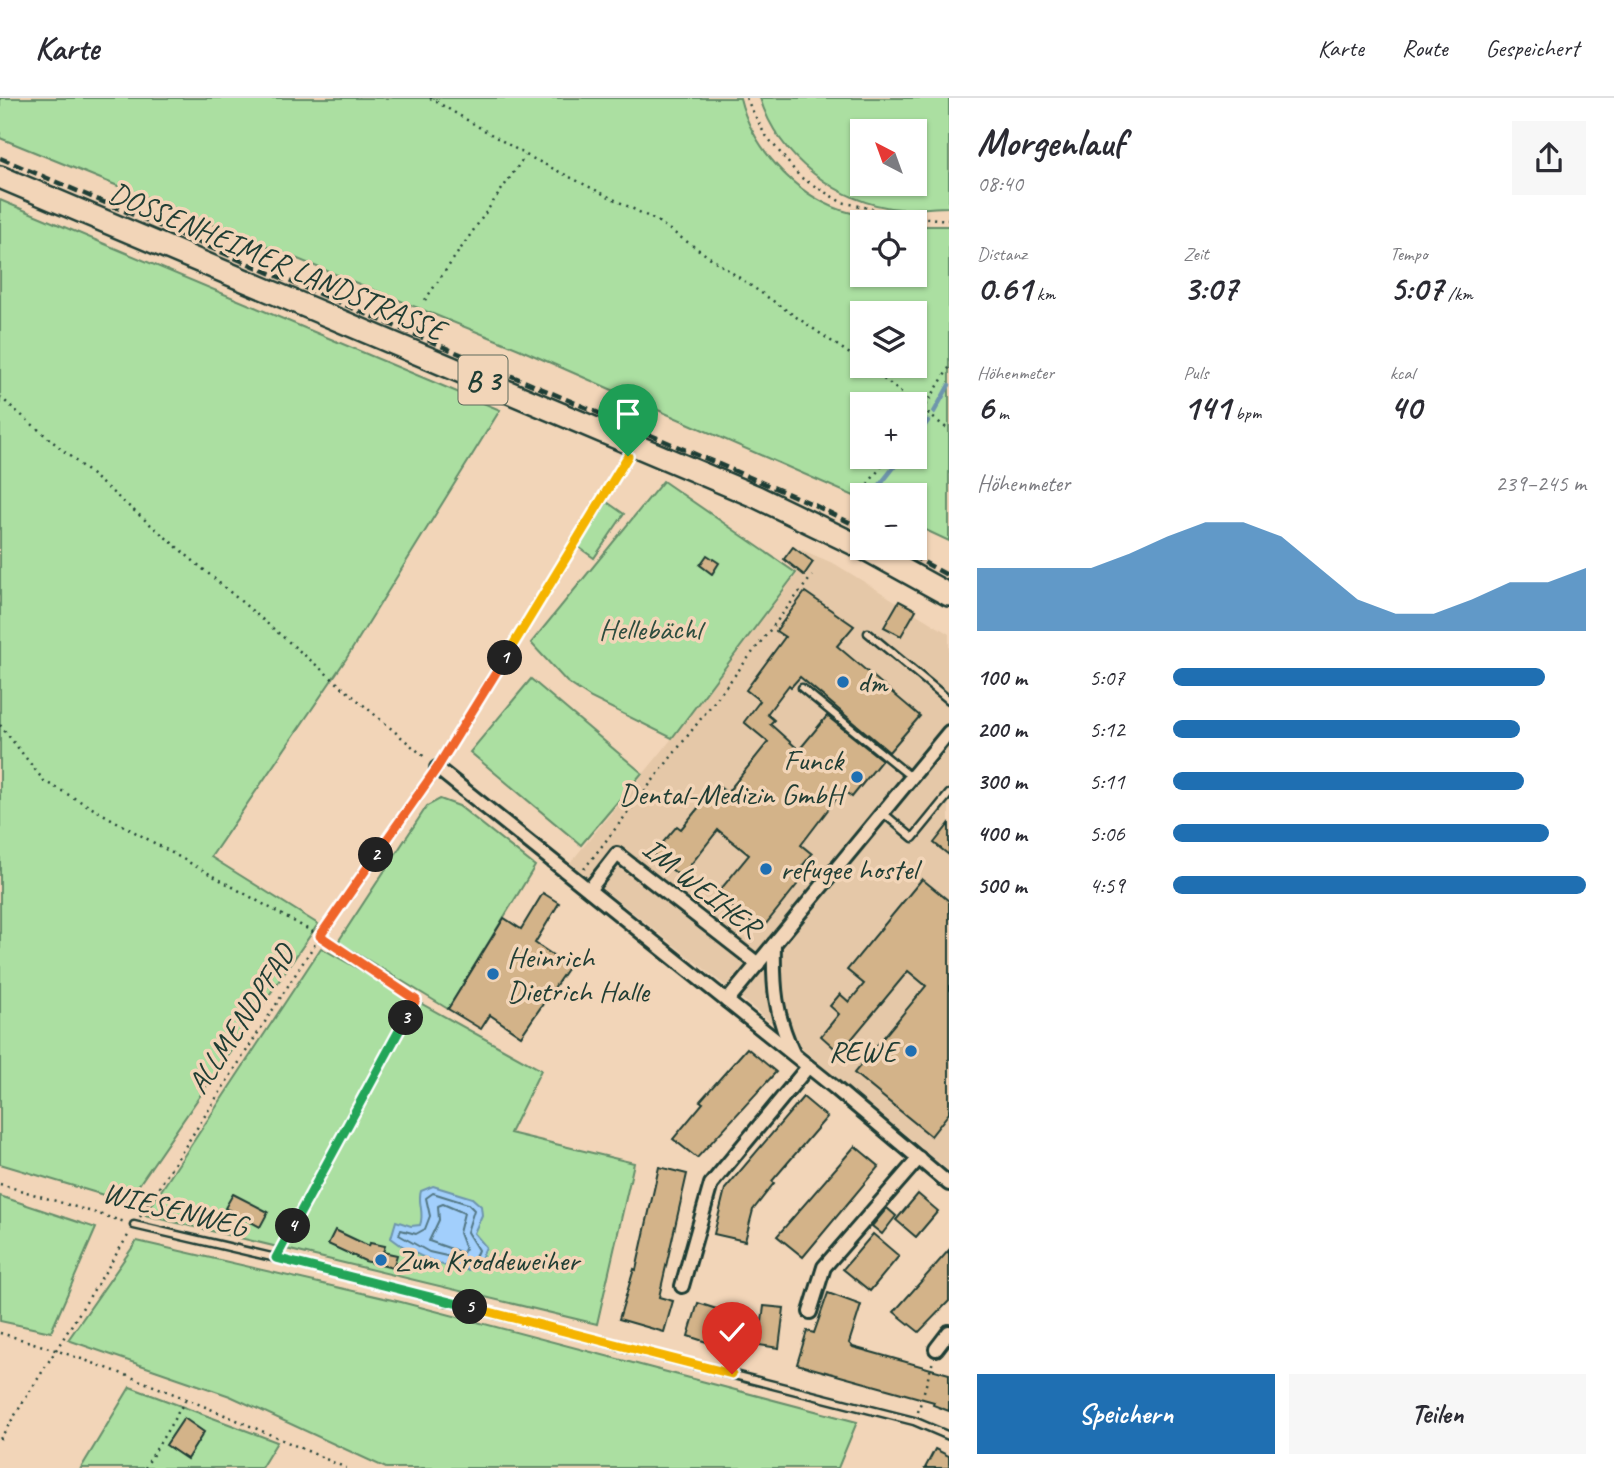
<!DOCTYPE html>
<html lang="de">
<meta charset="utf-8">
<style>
body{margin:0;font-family:Caveat,sans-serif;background:#f7f7f7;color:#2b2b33;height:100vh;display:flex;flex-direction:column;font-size:26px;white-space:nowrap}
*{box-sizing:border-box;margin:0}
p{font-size:23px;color:#7c7c81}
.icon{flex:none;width:38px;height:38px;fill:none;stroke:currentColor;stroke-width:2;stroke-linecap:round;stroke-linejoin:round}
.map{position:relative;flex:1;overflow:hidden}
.sheet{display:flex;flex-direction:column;background:#fff;width:665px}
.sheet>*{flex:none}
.needle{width:46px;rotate:319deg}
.buttons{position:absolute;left:850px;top:21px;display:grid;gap:14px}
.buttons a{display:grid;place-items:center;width:77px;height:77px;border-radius:0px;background:#fff;box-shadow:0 2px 5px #0004;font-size:35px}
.pin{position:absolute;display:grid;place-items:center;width:60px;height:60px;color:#fff;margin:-72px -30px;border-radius:50% 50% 50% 0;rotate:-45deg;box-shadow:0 0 7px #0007}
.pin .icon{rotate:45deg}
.km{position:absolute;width:35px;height:35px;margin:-18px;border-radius:50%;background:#222;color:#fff;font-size:19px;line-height:35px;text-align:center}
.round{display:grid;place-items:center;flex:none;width:74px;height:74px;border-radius:0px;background:#f7f7f7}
.overview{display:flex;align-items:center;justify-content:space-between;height:119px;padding:0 28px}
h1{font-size:38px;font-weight:700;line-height:52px}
.stats{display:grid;grid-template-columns:repeat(3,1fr);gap:10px;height:119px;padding:7px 28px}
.stats div{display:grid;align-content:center}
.stats b{font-size:35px;font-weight:700}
.stats small{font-size:19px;font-weight:400}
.stats p{font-size:19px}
.chart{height:196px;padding:14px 28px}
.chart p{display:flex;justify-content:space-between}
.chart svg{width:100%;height:126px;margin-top:7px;fill:#1f6fb2;opacity:.7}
.action{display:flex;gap:14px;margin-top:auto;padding:14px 28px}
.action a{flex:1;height:80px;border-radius:0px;background:#1f6fb2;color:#fff;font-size:28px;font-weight:700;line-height:80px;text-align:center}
.action a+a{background:#f7f7f7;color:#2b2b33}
ul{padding:0 28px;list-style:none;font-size:23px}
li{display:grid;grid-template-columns:112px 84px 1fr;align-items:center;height:52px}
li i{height:18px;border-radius:9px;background:#1f6fb2}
header{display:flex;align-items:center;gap:42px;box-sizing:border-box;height:98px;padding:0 35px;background:#fff;border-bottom:2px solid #e1e1e2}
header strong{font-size:33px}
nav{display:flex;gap:38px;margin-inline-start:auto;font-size:24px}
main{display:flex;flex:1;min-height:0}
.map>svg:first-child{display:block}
.built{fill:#e5c8a8}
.green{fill:#abdfa1;stroke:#658e6a;stroke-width:2;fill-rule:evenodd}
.water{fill:#a2cffc;stroke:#6e95ac;stroke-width:2}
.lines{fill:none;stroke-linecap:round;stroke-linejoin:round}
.shore{stroke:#537784;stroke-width:2}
.stream{stroke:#6e95ac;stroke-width:4.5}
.building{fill:#d3b389;stroke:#1f3d34;stroke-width:2}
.lane-casing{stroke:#1f3d34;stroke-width:11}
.street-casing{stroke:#1f3d34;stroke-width:18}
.primary-casing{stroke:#1f3d34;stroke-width:26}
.path{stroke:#1f3d34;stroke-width:2.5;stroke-dasharray:2 5;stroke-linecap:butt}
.lane{stroke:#f2d5b8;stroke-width:6}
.street{stroke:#f2d5b8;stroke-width:12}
.primary{stroke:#f2d5b8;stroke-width:21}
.rail{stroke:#1f3d34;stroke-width:4.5;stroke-dasharray:10 5;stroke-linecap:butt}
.split-1-casing{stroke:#fff;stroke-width:14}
.split-2-casing{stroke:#fff;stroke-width:14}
.split-3-casing{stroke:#fff;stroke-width:14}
.split-4-casing{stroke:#fff;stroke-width:14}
.split-5-casing{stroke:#fff;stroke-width:14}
.split-6-casing{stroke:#fff;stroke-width:14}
.split-1{stroke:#f5b400;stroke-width:9}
.split-2{stroke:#f0652b;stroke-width:9}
.split-3{stroke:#f0652b;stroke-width:9}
.split-4{stroke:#22a559;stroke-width:9}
.split-5{stroke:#22a559;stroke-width:9}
.split-6{stroke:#f5b400;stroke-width:9}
.poi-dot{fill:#1f6fb2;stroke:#f2d5b8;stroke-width:2.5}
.labels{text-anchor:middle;stroke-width:7;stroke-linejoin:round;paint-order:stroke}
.shield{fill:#f2d5b8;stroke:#5e6b5c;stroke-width:2}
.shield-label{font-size:28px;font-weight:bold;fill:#1f3d34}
.street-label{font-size:30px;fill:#1f3d34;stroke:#f2d5b8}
.park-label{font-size:30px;fill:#2d4d3f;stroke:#f2d5b8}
.poi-label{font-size:30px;fill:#1f3d34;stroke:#f2d5b8;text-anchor:start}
</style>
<header>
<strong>Karte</strong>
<nav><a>Karte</a><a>Route</a><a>Gespeichert</a></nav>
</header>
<main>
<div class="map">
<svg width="949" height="1370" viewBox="0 0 949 1370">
<rect width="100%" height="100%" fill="#f2d5b8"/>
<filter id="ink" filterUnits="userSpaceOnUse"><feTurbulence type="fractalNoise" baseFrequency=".0143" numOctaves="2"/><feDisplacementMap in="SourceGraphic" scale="14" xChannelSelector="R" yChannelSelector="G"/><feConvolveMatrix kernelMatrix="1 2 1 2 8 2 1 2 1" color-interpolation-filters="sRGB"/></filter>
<g filter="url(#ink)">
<polygon class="built" points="802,452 835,466 949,536 949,1073 751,908 570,765 663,652 798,475 790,469"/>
<g class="green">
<path d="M0,0h740c12,49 53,95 101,112 16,5 32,8 48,12h-26v53h52v-49h34v315l-34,-16v-30h-52v5l-344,-151 -519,-211zM863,215h52v53h-52zM915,306v53h-52v-53z"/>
<path d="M760,0h189v109c-16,0 -33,3 -49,2 -61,-5 -122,-52 -140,-111zM863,33h52v53h-52z"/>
<polygon points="0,102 500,312 346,561 211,759 318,826 127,1104 0,1066"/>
<polygon points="663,383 796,475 672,640 591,600 567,584 531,545"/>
<polygon points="607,404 624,416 594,460 577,448"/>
<polygon points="531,581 642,675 581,747 470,654"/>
<polygon points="440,701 459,708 535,768 448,911 338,844 427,708"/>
<polygon points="321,850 541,972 510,1035 634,1065 597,1226 145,1117"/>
<polygon points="0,1098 96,1130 51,1234 0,1223"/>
<polygon points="137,1143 401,1204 857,1324 838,1370 386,1370 230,1298 68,1242"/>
<polygon points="130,1289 277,1344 261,1370 81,1370"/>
</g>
<path class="water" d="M433,1088l39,12 9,8 1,9 -8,18 12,14 -9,21c-19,9 -70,-17 -86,-30l5,-17 15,5 9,-1c5,-13 -3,-22 1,-34z"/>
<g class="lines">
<g class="shore">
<polygon points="433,1095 468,1106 474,1112 467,1134 478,1152 473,1164 429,1154 399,1137 401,1132 416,1136 425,1131 430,1118 426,1100"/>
<polygon points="443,1106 464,1115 459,1135 465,1151 463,1155 429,1143 439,1122 438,1108"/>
</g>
<g class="stream">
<polyline points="934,314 949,287"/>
<polyline points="915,341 928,323"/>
<polyline points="872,397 902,359"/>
</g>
</g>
<g class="building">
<polygon points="793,449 813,464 804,477 784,461"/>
<polygon points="707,457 719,465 712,476 700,467"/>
<polygon points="805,494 854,528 837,548 920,618 889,654 800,579 791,589 789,587 767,616 774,622 770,626 799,652 827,618 882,662 852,699 843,692 801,747 812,756 798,773 804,778 761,832 716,797 749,757 718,732 681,779 653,756 677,728 681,731 717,687 727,695 768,644 744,624 760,603 746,592 785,539 776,533"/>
<polygon points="899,503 916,512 901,538 884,529"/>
<polygon points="949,726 949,757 934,745"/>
<polygon points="922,781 949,803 949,1015 931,1038 854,975 926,888 908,873 840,955 821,938 839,916 830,908 840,896 849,904 864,886 847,872"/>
<polygon points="543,795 559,805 535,845 569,868 521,938 490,917 481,931 448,911 504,820 521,831"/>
<polygon points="747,950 776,974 697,1060 673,1041 703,1005 700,1003"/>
<polygon points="803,999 827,1019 772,1083 774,1085 753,1112 745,1143 714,1136 725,1091"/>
<polygon points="855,1048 879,1068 803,1159 777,1138"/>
<polygon points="659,1069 687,1076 659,1199 673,1203 664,1234 619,1221 634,1171 636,1172"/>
<polygon points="233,1096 268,1114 260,1129 225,1110"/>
<polygon points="918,1096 938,1113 916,1139 896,1122"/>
<polygon points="887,1110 896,1118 882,1136 872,1128"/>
<polygon points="335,1132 369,1148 370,1145 385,1148 383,1154 397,1157 393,1170 365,1163 328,1146"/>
<polygon points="873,1136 899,1158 870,1193 843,1171"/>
<polygon points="949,1152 949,1203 919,1234 894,1214"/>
<polygon points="828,1195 861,1207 849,1245 853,1249 949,1276 949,1313 933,1307 934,1304 797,1266 807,1233 814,1235"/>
<polygon points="698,1205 735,1217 725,1250 688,1238"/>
<polygon points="764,1208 784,1210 779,1250 759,1247"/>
<polygon points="184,1320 204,1334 187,1361 166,1347"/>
<polygon points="935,1351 949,1358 949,1370 925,1370"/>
</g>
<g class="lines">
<g class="lane-casing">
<g id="lane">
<polyline points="868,535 949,602"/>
<polyline points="802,590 911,679"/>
<polyline points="882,714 913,740 949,696"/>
<polyline points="134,1127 276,1160 914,1323 949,1338"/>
</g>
</g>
<g class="street-casing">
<g id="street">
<polyline points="437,670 834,989 949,1086"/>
<polyline points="589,792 617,756 758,866"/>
<path d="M774,846c-1,43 1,70 19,109"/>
<polyline points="727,903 949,634"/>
<polyline points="682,1188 711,1086 807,970"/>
<polyline points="810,1214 824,1169 919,1060"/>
<polyline points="936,1251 949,1234"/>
</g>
</g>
<g class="primary-casing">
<polyline id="primary" points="0,79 757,399 871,454 949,497"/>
</g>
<g class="path">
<polyline points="430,0 526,57 657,123 863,265"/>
<polyline points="746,0 764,35 800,79 841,104 906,118 949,122"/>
<polyline points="425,202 525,58"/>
<polyline points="867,268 949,332"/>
<polyline points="0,299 427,661"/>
<polyline points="915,325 949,270"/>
<polyline points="859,397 889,359"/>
<polyline points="0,627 44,683 320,838 416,902 281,1150"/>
<polyline points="445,658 626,362"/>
<polyline points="584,771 812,478"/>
<polyline points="0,1086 125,1124"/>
<polyline points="140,1119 320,838 429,681"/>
<path d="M0,1235c119,34 233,85 346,135"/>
<polyline points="918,1314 933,1263"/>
<polyline points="0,1341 129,1136"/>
<polyline points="145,1370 186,1301"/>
</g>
<use href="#lane" class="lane"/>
<use href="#street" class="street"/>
<use href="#primary" class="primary"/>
<g class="rail">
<polyline points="0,60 810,405 863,431"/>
<polyline points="898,450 949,478"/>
</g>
</g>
</g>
<g class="lines" filter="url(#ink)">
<g class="split-1-casing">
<polyline id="split-1" points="505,560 628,358"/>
</g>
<g class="split-2-casing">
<polyline id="split-2" points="376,757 437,670 505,560"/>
</g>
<g class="split-3-casing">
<polyline id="split-3" points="376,757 320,838 416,902 406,920"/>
</g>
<g class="split-4-casing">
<polyline id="split-4" points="293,1128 406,920"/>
</g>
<g class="split-5-casing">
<polyline id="split-5" points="293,1128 276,1160 470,1209"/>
</g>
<g class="split-6-casing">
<polyline id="split-6" points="470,1209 732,1276"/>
</g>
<use href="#split-1" class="split-1"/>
<use href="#split-2" class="split-2"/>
<use href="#split-3" class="split-3"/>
<use href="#split-4" class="split-4"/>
<use href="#split-5" class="split-5"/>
<use href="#split-6" class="split-6"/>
</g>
<g class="poi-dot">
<circle cx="843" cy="584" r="7"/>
<circle cx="857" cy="679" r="7"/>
<circle cx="766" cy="771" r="7"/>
<circle cx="493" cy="876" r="7"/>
<circle cx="911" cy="953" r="7"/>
<circle cx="381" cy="1162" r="7"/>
</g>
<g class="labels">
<rect class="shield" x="458.5" y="257.5" width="49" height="49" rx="5"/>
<g class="shield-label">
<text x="483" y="292">B 3</text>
</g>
<g class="street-label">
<text transform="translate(277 163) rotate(23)" y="10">DOSSENHEIMER LANDSTRASSE</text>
<text transform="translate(702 789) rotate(38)" y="10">IM WEIHER</text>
<text transform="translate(241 921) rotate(-57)" y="10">ALLMENDPFAD</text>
<text transform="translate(175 1111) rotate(14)" y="10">WIESENWEG</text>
</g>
<g class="park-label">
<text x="650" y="541">Hellebächl</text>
</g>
<g class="poi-label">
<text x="857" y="594">dm</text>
<text x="843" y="672" text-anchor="end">Funck<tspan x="843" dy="34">Dental-Medizin GmbH</tspan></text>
<text x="780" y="781">refugee hostel</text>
<text x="507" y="869">Heinrich<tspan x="507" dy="34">Dietrich Halle</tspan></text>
<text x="897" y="963" text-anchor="end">REWE</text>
<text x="395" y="1172">Zum Kroddeweiher</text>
</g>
</g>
</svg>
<div class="buttons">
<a><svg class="needle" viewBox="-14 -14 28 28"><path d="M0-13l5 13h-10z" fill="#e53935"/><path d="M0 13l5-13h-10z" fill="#7c7c81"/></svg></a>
<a><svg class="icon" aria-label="locate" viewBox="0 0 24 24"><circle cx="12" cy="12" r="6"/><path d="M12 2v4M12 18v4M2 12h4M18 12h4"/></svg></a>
<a><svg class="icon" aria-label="layers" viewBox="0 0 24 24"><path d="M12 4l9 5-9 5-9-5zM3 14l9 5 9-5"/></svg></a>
<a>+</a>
<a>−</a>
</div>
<div class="pin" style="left:628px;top:358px;background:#1e9e55"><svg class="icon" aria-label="arrive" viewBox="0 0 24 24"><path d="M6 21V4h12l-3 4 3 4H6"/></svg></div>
<div class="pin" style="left:732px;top:1276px;background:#d93025"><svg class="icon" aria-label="check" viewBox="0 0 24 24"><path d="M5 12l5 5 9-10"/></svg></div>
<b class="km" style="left:505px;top:560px">1</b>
<b class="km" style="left:376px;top:757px">2</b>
<b class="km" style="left:406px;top:920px">3</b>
<b class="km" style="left:293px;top:1128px">4</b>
<b class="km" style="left:470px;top:1209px">5</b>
</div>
<section class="sheet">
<div class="overview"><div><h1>Morgenlauf</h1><p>08:40</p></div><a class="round"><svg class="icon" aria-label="share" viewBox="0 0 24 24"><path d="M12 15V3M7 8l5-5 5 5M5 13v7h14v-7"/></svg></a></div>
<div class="stats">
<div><p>Distanz</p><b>0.61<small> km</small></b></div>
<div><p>Zeit</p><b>3:07</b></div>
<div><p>Tempo</p><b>5:07<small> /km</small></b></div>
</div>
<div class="stats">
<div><p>Höhenmeter</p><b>6<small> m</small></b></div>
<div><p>Puls</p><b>141<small> bpm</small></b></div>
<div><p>kcal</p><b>40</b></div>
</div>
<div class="chart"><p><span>Höhenmeter</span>239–245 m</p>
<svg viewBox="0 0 160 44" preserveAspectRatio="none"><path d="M0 44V22L10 22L20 22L30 22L40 17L50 11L60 6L70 6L80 11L90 22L100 33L110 38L120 38L130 33L140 27L150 27L160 22V44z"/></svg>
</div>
<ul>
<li><b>100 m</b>5:07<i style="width:90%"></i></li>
<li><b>200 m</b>5:12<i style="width:84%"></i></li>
<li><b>300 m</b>5:11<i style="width:85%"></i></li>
<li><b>400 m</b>5:06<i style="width:91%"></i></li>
<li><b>500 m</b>4:59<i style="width:100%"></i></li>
</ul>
<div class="action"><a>Speichern</a><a>Teilen</a></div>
</section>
</main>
